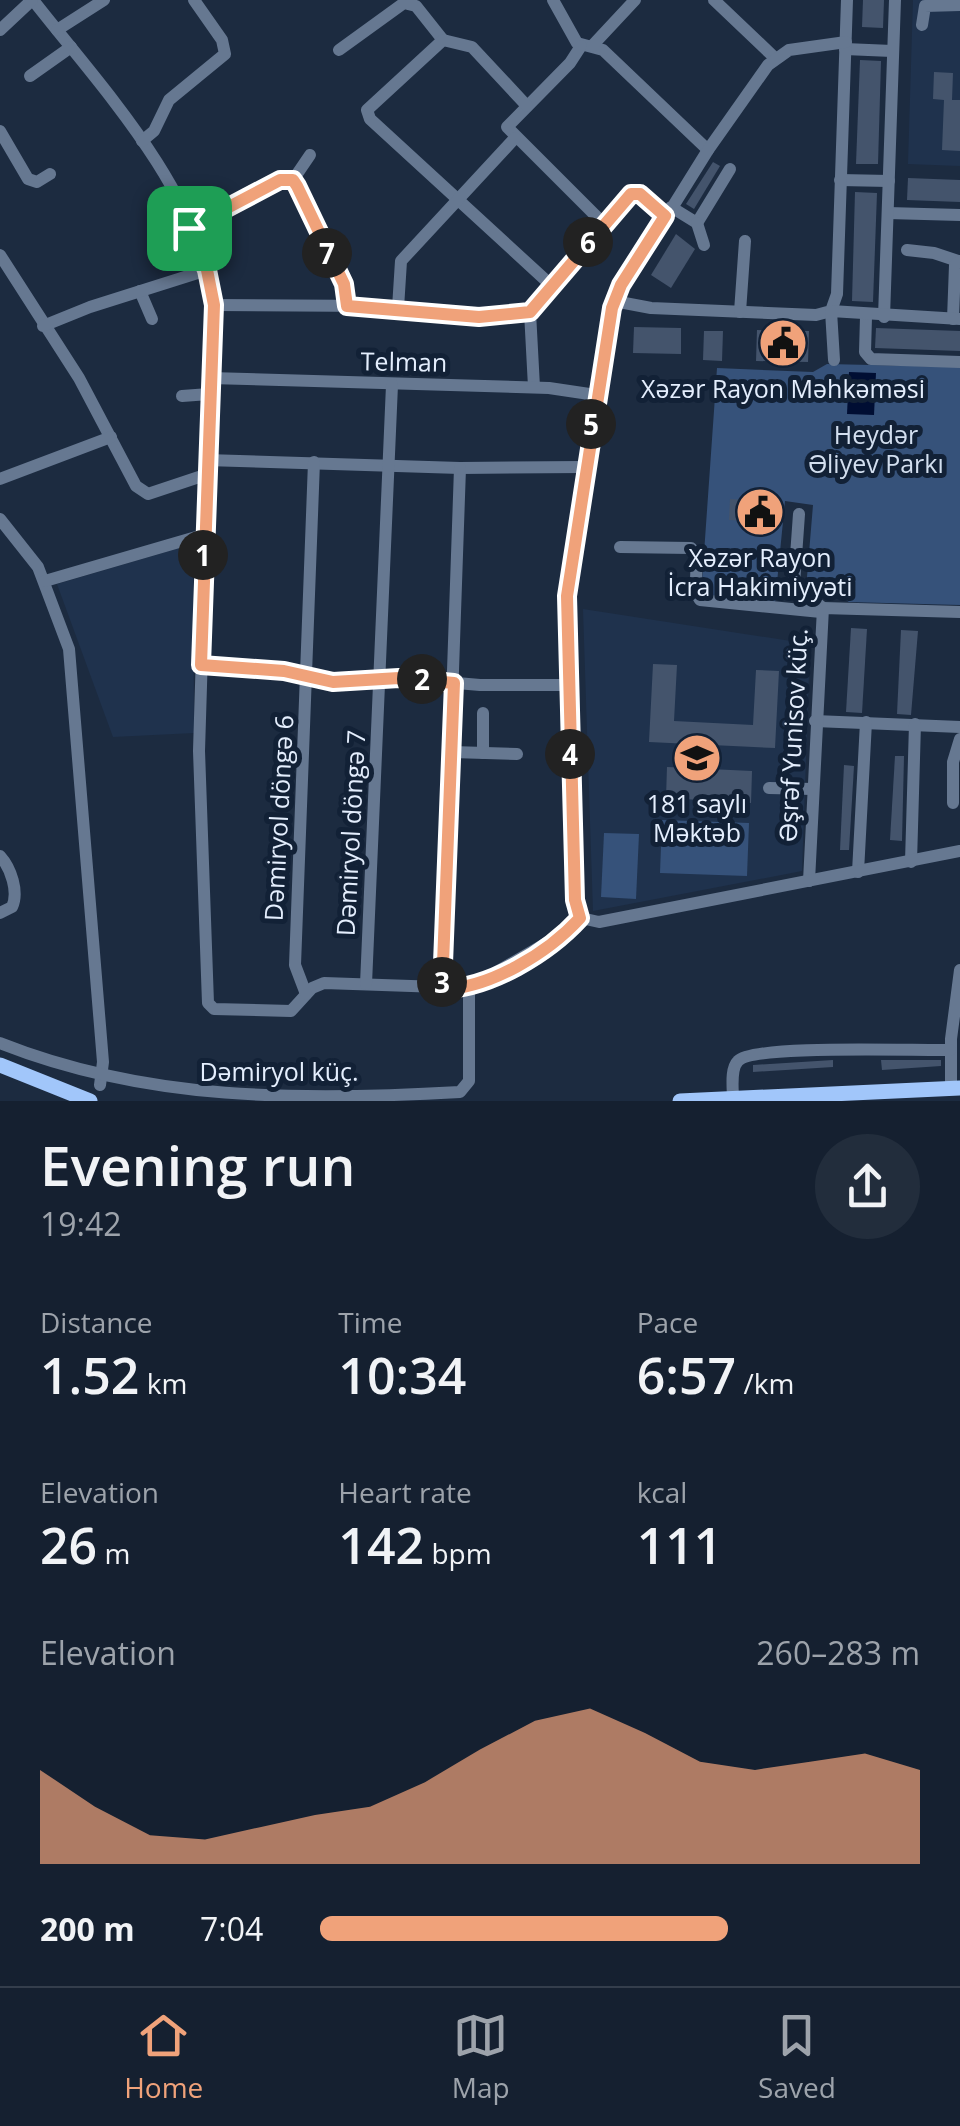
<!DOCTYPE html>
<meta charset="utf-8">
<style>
body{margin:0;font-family:"Open Sans",sans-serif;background:#222d3c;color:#f1f3f6;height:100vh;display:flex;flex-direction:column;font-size:38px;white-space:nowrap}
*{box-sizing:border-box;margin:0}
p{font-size:32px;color:#9da3ab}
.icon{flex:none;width:55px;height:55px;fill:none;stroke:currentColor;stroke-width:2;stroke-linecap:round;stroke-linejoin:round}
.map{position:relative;height:1101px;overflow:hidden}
.side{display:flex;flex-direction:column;background:#152030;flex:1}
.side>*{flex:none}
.pin{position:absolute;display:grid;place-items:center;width:85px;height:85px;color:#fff;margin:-42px;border-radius:20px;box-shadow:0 5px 15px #0006}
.km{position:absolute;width:50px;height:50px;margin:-25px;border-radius:50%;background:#222;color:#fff;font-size:28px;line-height:50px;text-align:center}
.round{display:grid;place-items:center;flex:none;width:105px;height:105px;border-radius:52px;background:#222d3c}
.summary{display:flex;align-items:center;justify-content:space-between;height:170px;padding:0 40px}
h1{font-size:55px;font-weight:600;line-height:75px}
.stats{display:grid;grid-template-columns:repeat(3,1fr);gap:15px;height:170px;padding:10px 40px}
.stats div{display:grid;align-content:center}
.stats b{font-size:50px;font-weight:600}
.stats small{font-size:28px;font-weight:400}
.stats p{font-size:28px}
.chart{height:280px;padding:20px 40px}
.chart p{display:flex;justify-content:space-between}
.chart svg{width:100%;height:180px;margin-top:10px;fill:#f0a27a;opacity:.7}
ul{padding:0 40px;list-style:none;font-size:32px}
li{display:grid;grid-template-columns:160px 120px 1fr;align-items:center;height:75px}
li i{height:25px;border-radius:12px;background:#f0a27a}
.dock{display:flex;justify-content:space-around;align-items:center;height:140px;border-top:2px solid #343e4c;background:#152030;font-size:28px;color:#9da3ab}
.dock a{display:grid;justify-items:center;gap:5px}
.dock .selected{color:#f0a27a}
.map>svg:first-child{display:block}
.built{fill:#1f324d}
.green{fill:#36527a}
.water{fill:#000e33}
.building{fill:#44546c}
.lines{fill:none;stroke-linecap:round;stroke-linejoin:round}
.minor{stroke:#667891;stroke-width:12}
.major{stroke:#a1c6fa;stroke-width:15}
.route-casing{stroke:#fff;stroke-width:20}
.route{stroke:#f0a27a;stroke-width:12}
.labels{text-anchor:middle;stroke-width:10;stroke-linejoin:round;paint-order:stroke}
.street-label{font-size:25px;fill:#e4eefd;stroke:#122136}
.poi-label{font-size:25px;fill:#e4eefd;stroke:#122136}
.park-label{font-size:25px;fill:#d3dfef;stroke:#122136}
</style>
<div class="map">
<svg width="960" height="1101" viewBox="0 0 960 1101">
<rect width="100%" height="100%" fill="#1c2b40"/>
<g class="built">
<polygon points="913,0 960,0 960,166 908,164"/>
<polygon points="193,544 194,733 113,737 57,584"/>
<polygon points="583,609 810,644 802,871 593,911"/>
</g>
<g class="green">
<polygon points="827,364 960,367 960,605 849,602 831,591 806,589 813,505 785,501 775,603 701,596 717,368 813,372"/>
<polygon points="662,820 749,823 747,876 660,873"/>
<polygon points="604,833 639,834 636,899 601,897"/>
</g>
<polygon class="water" points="849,372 876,373 874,415 847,414"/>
<g class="building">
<polygon points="863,0 884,0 883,28 862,27"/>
<polygon points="860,60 881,61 878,164 856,164"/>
<polygon points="934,72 953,73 952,100 960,100 960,151 942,150 944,100 933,99"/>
<polygon points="713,162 720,166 694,209 686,204"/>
<polygon points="908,178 960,180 960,202 907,200"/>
<polygon points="855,192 877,193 873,302 852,301"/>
<polygon points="676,234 695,249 671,288 651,275"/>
<polygon points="634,327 681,328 681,354 633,353"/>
<polygon points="876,328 960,331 960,351 875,348"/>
<polygon points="757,330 809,331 808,362 756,361"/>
<polygon points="704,331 723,331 722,361 703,360"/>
<polygon points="730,499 780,502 779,523 729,520"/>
<polygon points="851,628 867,629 862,713 846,712"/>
<polygon points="901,630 918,631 911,715 897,714"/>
<polygon points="653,664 677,665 674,721 753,725 756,670 779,671 775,748 649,742"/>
<polygon points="895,756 904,756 902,841 890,840"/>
<polygon points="844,765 854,766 849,850 840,850"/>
<polygon points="667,767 752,771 751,803 666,798"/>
<polygon points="833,1060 833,1067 753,1072 753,1065"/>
<polygon points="881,1060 941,1060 941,1066 882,1070"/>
</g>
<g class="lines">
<g class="minor">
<path d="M33,0c68,87 159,182 180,295l-14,456 9,252 6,6 77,2 21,-23 12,-5 145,5 95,-55 17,-15"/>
<polyline points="553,0 577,43 603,50 708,150"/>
<polyline points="714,0 775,58"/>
<polyline points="922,25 925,6 960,5"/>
<polyline points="0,30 32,0"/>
<polyline points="57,30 104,0"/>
<polyline points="581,46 570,63 507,127 603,223"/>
<polyline points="592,46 635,0"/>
<polyline points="845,49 892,51"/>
<polyline points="339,50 404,3 416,6 443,40"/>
<polyline points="30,76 71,47"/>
<polyline points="527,106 472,47 443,40 367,110 370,119 552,286"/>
<polyline points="0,131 28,179 37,182 50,174"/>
<polyline points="142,141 154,131 169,100 225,54 222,40 194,0"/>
<polyline points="293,180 310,155"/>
<polyline points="840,180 889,181"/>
<polyline points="671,207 697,223 730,169"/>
<polyline points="888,213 960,215"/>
<polyline points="697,223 704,245"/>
<polyline points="189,227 280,180 293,180 344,284 347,305"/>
<polyline points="907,250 934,253 958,261"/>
<polyline points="0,255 79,378 136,486 148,494 205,475"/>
<polyline points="140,291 152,319"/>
<polyline points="614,301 651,308 816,315 831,311 837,294 847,0"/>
<polyline points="214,305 377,306 479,317 530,312 631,194 640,194 665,216"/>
<polyline points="398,308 401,261 515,138"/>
<polyline points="530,312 534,387"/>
<polyline points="740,312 745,241"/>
<polyline points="866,317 865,352 871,359 960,362"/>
<polyline points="884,317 895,0"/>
<polyline points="953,319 955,265 960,261"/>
<polyline points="43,326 90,307 207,270"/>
<polyline points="834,360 831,311 960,319"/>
<polyline points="210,378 549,388 596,395"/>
<polyline points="182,396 209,394"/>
<polyline points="206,460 460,468 584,467"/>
<polyline points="0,479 111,437"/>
<polyline points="799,514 794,584 823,608"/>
<polyline points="0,519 38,567 69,649 103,1062 100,1085"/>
<path d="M620,547l71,1c12,14 -1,37 9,52l121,12"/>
<polyline points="45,581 203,535"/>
<polyline points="201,665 284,671 333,682 399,678 480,685 568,685"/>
<polyline points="483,713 483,753"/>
<polyline points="815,721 960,727"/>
<polyline points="452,752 517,754"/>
<polyline points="769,788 813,789"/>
<polyline points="953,803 953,762 960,739"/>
<path d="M0,856c11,12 19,36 12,51l-12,6"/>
<polyline points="911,862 915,724"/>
<polyline points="858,872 866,722"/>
<polyline points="809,881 823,608 960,612"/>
<polyline points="581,918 575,900 567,595 614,301 708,150 768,65 789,50 846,42"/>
<polyline points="581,918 599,922 960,851"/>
<polyline points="366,984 392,385"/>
<polyline points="442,989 460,468"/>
<polyline points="306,994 295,965 314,462"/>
<path d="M0,1043c146,58 301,58 460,49l9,-11v-93"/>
<polyline points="951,1088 951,1039 960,970"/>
<path d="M733,1099c0,-11 -3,-30 5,-38 15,-17 180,-10 212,-11"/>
</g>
<g class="major">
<polyline points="0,1065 90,1101"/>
<polyline points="680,1101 960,1088"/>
</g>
</g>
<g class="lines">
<g class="route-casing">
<path id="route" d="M280,180h13l4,6 47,98 3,22 132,11 51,-5 101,-118h9l25,22 -44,69 -9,23 -45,288 8,304 5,18c-32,35 -91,71 -138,71l12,-306 -55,-5 -66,4 -49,-11 -83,-6 13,-360 -7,-35 -18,-42z"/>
</g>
<use href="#route" class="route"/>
</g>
<defs>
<g id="civic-disc" transform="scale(2.5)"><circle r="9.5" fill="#f0a27a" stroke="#122136"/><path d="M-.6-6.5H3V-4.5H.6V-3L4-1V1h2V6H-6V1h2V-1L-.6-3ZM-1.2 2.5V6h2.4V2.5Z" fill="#111"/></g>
<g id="school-disc" transform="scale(2.5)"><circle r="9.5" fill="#f0a27a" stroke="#122136"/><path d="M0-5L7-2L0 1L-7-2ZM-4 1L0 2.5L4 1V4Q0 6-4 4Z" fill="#111"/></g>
</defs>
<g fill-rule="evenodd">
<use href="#civic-disc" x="783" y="343"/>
<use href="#civic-disc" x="760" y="512"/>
<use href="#school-disc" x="697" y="758"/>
</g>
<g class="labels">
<g class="street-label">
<text transform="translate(404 362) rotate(1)" y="9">Telman</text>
<text transform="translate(793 735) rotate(-87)" y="9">Əşrəf Yunisov küç.</text>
<text transform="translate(279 818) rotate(-87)" y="9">Dəmiryol döngə 6</text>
<text transform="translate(351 833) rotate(-87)" y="9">Dəmiryol döngə 7</text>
<text x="279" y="1081">Dəmiryol küç.</text>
</g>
<g class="poi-label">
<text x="783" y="398">Xəzər Rayon Məhkəməsi</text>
<text x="760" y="567">Xəzər Rayon<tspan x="760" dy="29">İcra Hakimiyyəti</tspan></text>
<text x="697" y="813">181 saylı<tspan x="697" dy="29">Məktəb</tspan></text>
</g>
<g class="park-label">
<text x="876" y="444">Heydər<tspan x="876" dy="29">Əliyev Parkı</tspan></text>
</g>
</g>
</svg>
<div class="pin" style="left:189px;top:228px;background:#1e9e55"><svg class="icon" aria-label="arrive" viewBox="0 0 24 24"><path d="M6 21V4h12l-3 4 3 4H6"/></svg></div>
<b class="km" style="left:203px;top:555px">1</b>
<b class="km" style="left:422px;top:679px">2</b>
<b class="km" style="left:442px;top:982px">3</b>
<b class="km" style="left:570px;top:754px">4</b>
<b class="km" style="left:591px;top:424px">5</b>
<b class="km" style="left:588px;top:242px">6</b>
<b class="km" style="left:327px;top:253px">7</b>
</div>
<section class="side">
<div class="summary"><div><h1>Evening run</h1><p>19:42</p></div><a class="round"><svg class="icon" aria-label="share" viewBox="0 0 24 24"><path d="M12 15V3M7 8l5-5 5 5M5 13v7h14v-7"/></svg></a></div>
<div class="stats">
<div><p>Distance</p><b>1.52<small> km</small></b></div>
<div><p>Time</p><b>10:34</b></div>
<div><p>Pace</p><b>6:57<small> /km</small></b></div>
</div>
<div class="stats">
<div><p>Elevation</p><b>26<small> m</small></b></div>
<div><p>Heart rate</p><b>142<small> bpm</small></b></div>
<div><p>kcal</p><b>111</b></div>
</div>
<div class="chart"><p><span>Elevation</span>260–283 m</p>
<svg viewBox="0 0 160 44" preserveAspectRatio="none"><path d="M0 44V21L10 30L20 37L30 38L40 35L50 32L60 30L70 24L80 16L90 9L100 6L110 12L120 19L130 21L140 19L150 17L160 21V44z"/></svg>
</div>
<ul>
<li><b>200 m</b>7:04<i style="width:68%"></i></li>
</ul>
</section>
<nav class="dock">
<a class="selected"><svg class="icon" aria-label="home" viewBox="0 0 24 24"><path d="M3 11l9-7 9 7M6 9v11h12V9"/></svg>Home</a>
<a><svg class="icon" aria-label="map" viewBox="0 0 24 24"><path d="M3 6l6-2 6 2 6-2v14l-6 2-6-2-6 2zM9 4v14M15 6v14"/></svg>Map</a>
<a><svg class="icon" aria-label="saved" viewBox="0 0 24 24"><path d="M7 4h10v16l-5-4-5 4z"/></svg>Saved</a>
</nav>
